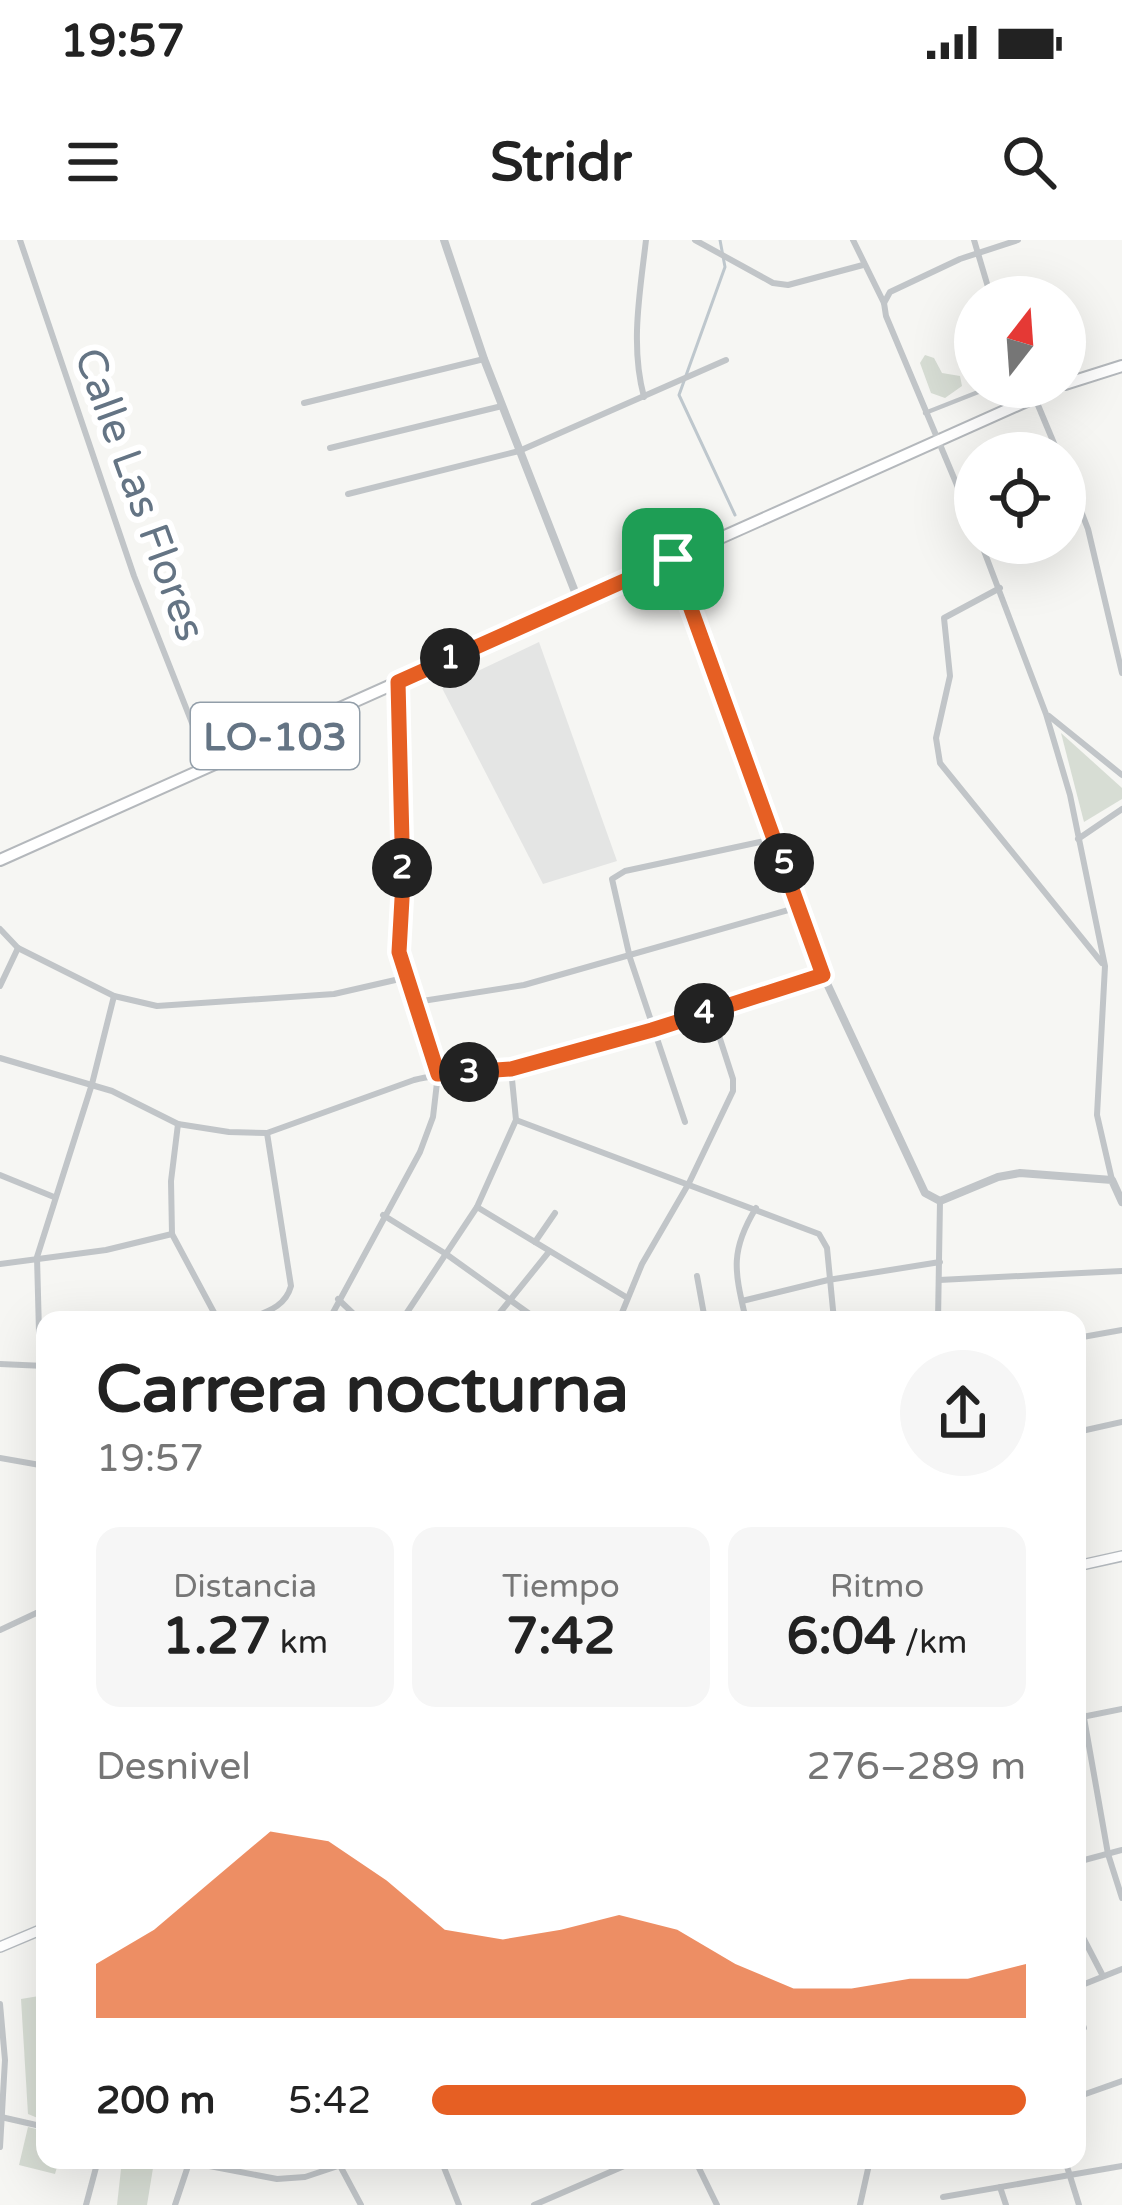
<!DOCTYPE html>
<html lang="es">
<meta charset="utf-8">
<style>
body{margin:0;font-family:"Varela Round",sans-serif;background:#f6f6f6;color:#222;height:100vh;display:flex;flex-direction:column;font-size:45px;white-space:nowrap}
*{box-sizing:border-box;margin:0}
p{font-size:39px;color:#767676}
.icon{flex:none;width:66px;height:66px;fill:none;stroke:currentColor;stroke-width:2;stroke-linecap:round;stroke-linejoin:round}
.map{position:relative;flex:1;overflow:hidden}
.panel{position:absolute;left:36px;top:1071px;width:1050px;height:858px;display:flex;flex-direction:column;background:#fff;border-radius:24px;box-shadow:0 12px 48px #0002}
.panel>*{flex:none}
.needle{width:78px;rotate:17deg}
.tools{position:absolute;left:954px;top:36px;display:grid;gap:24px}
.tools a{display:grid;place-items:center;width:132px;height:132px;border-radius:50%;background:#fff;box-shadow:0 12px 48px #0002;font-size:60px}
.pin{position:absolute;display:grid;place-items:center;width:102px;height:102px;color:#fff;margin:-51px;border-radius:24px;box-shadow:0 6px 18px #0006}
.km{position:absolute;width:60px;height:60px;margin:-30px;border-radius:50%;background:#222;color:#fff;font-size:33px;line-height:60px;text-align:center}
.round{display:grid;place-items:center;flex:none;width:126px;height:126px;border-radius:63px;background:#f6f6f6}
.headline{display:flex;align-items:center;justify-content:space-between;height:204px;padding:0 60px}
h1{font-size:66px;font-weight:700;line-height:90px}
.metrics{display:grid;grid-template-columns:repeat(3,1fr);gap:18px;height:204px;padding:12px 60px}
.metrics div{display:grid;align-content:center;border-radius:24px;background:#f6f6f6;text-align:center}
.metrics b{font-size:51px;font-weight:700}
.metrics small{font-size:33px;font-weight:400}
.metrics p{font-size:33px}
.chart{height:336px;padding:24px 60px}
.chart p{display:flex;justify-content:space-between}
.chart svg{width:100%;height:216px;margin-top:12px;fill:#e65f23;opacity:.7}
ul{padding:0 60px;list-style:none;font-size:39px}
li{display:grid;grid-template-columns:192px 144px 1fr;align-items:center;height:90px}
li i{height:30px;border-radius:15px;background:#e65f23}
.status{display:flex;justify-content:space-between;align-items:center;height:84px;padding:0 60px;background:#fff;direction:ltr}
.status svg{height:33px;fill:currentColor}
header{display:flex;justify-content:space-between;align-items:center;height:156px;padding:0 60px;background:#fff;font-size:54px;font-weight:700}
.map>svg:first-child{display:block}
.built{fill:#e4e5e4}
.green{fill:#d7ddd4}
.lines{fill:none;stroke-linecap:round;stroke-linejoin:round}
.stream{stroke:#bec7cd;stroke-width:3}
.secondary-casing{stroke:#b5babf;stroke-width:12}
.primary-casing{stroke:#b4b8bc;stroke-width:14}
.pedestrian{stroke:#c1c5c8;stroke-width:4.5}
.minor{stroke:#c1c5c8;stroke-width:6}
.tertiary{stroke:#c1c5c8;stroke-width:8}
.secondary{stroke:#fff;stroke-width:9}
.primary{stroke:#fff;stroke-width:10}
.route-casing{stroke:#fff;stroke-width:24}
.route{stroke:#e65f23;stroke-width:15}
.labels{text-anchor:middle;stroke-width:12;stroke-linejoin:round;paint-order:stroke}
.shield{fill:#fff;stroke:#929ea9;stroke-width:3}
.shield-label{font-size:39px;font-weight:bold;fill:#647484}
.street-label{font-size:42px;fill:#647484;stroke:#fff}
</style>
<div class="status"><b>19:57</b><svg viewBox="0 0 49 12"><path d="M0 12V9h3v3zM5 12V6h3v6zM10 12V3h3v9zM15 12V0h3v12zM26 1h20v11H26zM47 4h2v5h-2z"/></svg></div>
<header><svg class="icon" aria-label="menu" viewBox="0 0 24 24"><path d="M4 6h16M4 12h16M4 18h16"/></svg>Stridr<svg class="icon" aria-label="search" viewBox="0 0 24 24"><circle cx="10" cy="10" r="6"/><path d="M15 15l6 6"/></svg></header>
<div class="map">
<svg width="1122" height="1965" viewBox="0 0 1122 1965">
<rect width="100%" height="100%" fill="#f6f6f3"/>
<polygon class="built" points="539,402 617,621 543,644 442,448"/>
<g class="green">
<polygon points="925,115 934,118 942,133 960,136 962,146 945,158 931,153 920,123"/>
<polygon points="1061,493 1122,548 1122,559 1084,582"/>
<polygon points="45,1755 45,1881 28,1874 21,1759"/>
<polygon points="28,1887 45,1891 45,1920 59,1920 55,1934 19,1925"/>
<polygon points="122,1920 154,1922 147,1965 117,1965"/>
</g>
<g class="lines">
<polyline class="stream" points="720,0 725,27 679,155 735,275"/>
<g class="secondary-casing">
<g id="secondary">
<polyline points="1077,1326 1122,1316"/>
<polyline points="0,1707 45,1688"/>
</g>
</g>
<g class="primary-casing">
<g id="primary">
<polyline points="1065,144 1122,126"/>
<polyline points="0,620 1058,147"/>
</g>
</g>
<polyline class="pedestrian" points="925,173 991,147"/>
<g class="minor">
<polyline points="20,0 134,336 209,526"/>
<polyline points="695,0 773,43 788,45 863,25"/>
<polyline points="853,0 884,63 886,76 975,288"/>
<polyline points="974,0 991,57"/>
<polyline points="884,63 890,52 960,19 1018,0"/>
<polyline points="1018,147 1024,161"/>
<path d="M644,157c-14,-51 -4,-105 2,-157"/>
<polyline points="1035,158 1058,213"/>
<polyline points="304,163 484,119"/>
<polyline points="330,208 502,166"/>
<polyline points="1065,230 1088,289 1122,433"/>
<polyline points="348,254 519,211 726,120"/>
<polyline points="981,303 1046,474 1070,555 1105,726 1097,875 1112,940"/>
<polyline points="1000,348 944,378 950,436 936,498 940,523 1102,723"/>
<polyline points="1049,476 1122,535"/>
<polyline points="1078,599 1122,569"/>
<polyline points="0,689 18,708 114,756 157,766 334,754 404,738"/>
<polyline points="0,746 18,708"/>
<polyline points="416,762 524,745 799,667"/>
<path d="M0,818l112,33 66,33 51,8 38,1 147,-53c33,-9 67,-5 100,-12 105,-22 206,-62 309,-93"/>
<polyline points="516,880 819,994 827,1008 834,1080"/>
<polyline points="685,882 630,718 612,639 625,631 774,599"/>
<polyline points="178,884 171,941 172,994 218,1080"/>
<polyline points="0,935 54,957"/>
<polyline points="477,967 626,1057"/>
<polyline points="383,975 446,1014 538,1080"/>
<polyline points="535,1002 555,973"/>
<polyline points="0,1024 106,1010 172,994"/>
<polyline points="697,1036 705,1080"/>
<polyline points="939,1040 1122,1031"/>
<polyline points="338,1059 360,1080"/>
<polyline points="742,1061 828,1040 940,1022"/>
<path d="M246,1080c19,-8 39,-12 45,-34l-24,-153"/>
<polyline points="329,1080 420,912 433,877 438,834 416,762 404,738 399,711 402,641 398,442"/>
<polyline points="402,1080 477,967 516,880 511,829"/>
<polyline points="494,1080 548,1013"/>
<polyline points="619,1080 642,1024 689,943 733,851 733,839 711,771"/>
<path d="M746,1080c-11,-48 -17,-68 10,-112"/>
<polyline points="938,1080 940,961"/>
<polyline points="1077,1098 1122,1090"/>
<polyline points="0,1124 45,1126"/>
<polyline points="1077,1192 1122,1182"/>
<polyline points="0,1218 40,1225"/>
<polyline points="45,1318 37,1017 92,844 114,756"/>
<polyline points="0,1390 45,1369"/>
<polyline points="1077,1438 1108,1614 1122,1658"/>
<polyline points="1077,1478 1122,1469"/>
<polyline points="1077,1622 1122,1610"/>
<polyline points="1077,1686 1103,1736"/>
<polyline points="1077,1747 1122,1729"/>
<polyline points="0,1764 5,1820 0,1907"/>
<polyline points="1077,1771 1084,1788"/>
<polyline points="1077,1857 1122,1841"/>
<polyline points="1,1877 45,1887"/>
<polyline points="178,1920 277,1939 305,1937 356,1920"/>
<polyline points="337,1920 361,1965"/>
<polyline points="441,1920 459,1965"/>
<polyline points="695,1920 717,1965"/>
<polyline points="1065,1920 1079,1965"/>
<polyline points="1000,1947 1006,1965"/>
<polyline points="943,1957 1122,1926"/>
<polyline points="86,1965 98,1920"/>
<polyline points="175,1965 189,1923"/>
<polyline points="534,1965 638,1920"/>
<polyline points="860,1965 870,1920"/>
</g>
<g class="tertiary">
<polyline points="444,0 484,119 579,362"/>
<polyline points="673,319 823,735 925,953 940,961 998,937 1020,933 1112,940 1122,962"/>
</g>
<use href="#secondary" class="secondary"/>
<use href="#primary" class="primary"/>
</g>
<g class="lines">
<g class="route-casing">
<polygon id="route" points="673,319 823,735 652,790 511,829 438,834 399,712 403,641 398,442"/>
</g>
<use href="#route" class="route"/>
</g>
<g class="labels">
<rect class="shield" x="191" y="463" width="168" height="66" rx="9"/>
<g class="shield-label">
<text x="275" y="510">LO-103</text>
</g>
<g class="street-label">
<text transform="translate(141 254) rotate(70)" y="15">Calle Las Flores</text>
</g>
</g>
</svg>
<div class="tools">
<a><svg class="needle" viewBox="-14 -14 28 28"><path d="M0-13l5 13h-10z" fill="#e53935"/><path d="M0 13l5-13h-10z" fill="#767676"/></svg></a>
<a><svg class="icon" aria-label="locate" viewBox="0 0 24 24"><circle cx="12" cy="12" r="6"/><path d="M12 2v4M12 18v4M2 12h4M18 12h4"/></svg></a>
</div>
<div class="pin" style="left:673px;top:319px;background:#1e9e55"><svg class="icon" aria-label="arrive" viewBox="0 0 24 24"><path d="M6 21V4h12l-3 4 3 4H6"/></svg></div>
<b class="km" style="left:450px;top:418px">1</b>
<b class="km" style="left:402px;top:628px">2</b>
<b class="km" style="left:469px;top:832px">3</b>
<b class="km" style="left:704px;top:773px">4</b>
<b class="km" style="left:784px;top:623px">5</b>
<section class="panel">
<div class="headline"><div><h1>Carrera nocturna</h1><p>19:57</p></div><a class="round"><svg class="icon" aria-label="share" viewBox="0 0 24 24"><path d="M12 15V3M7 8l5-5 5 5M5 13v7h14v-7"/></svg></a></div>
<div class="metrics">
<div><p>Distancia</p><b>1.27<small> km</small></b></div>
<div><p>Tiempo</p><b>7:42</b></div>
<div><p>Ritmo</p><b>6:04<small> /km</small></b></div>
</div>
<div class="chart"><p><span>Desnivel</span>276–289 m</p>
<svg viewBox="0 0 160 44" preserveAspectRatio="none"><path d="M0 44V33L10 26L20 16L30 6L40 8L50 16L60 26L70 28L80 26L90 23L100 26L110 33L120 38L130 38L140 36L150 36L160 33V44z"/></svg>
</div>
<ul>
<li><b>200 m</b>5:42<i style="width:100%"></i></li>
</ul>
</section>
</div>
